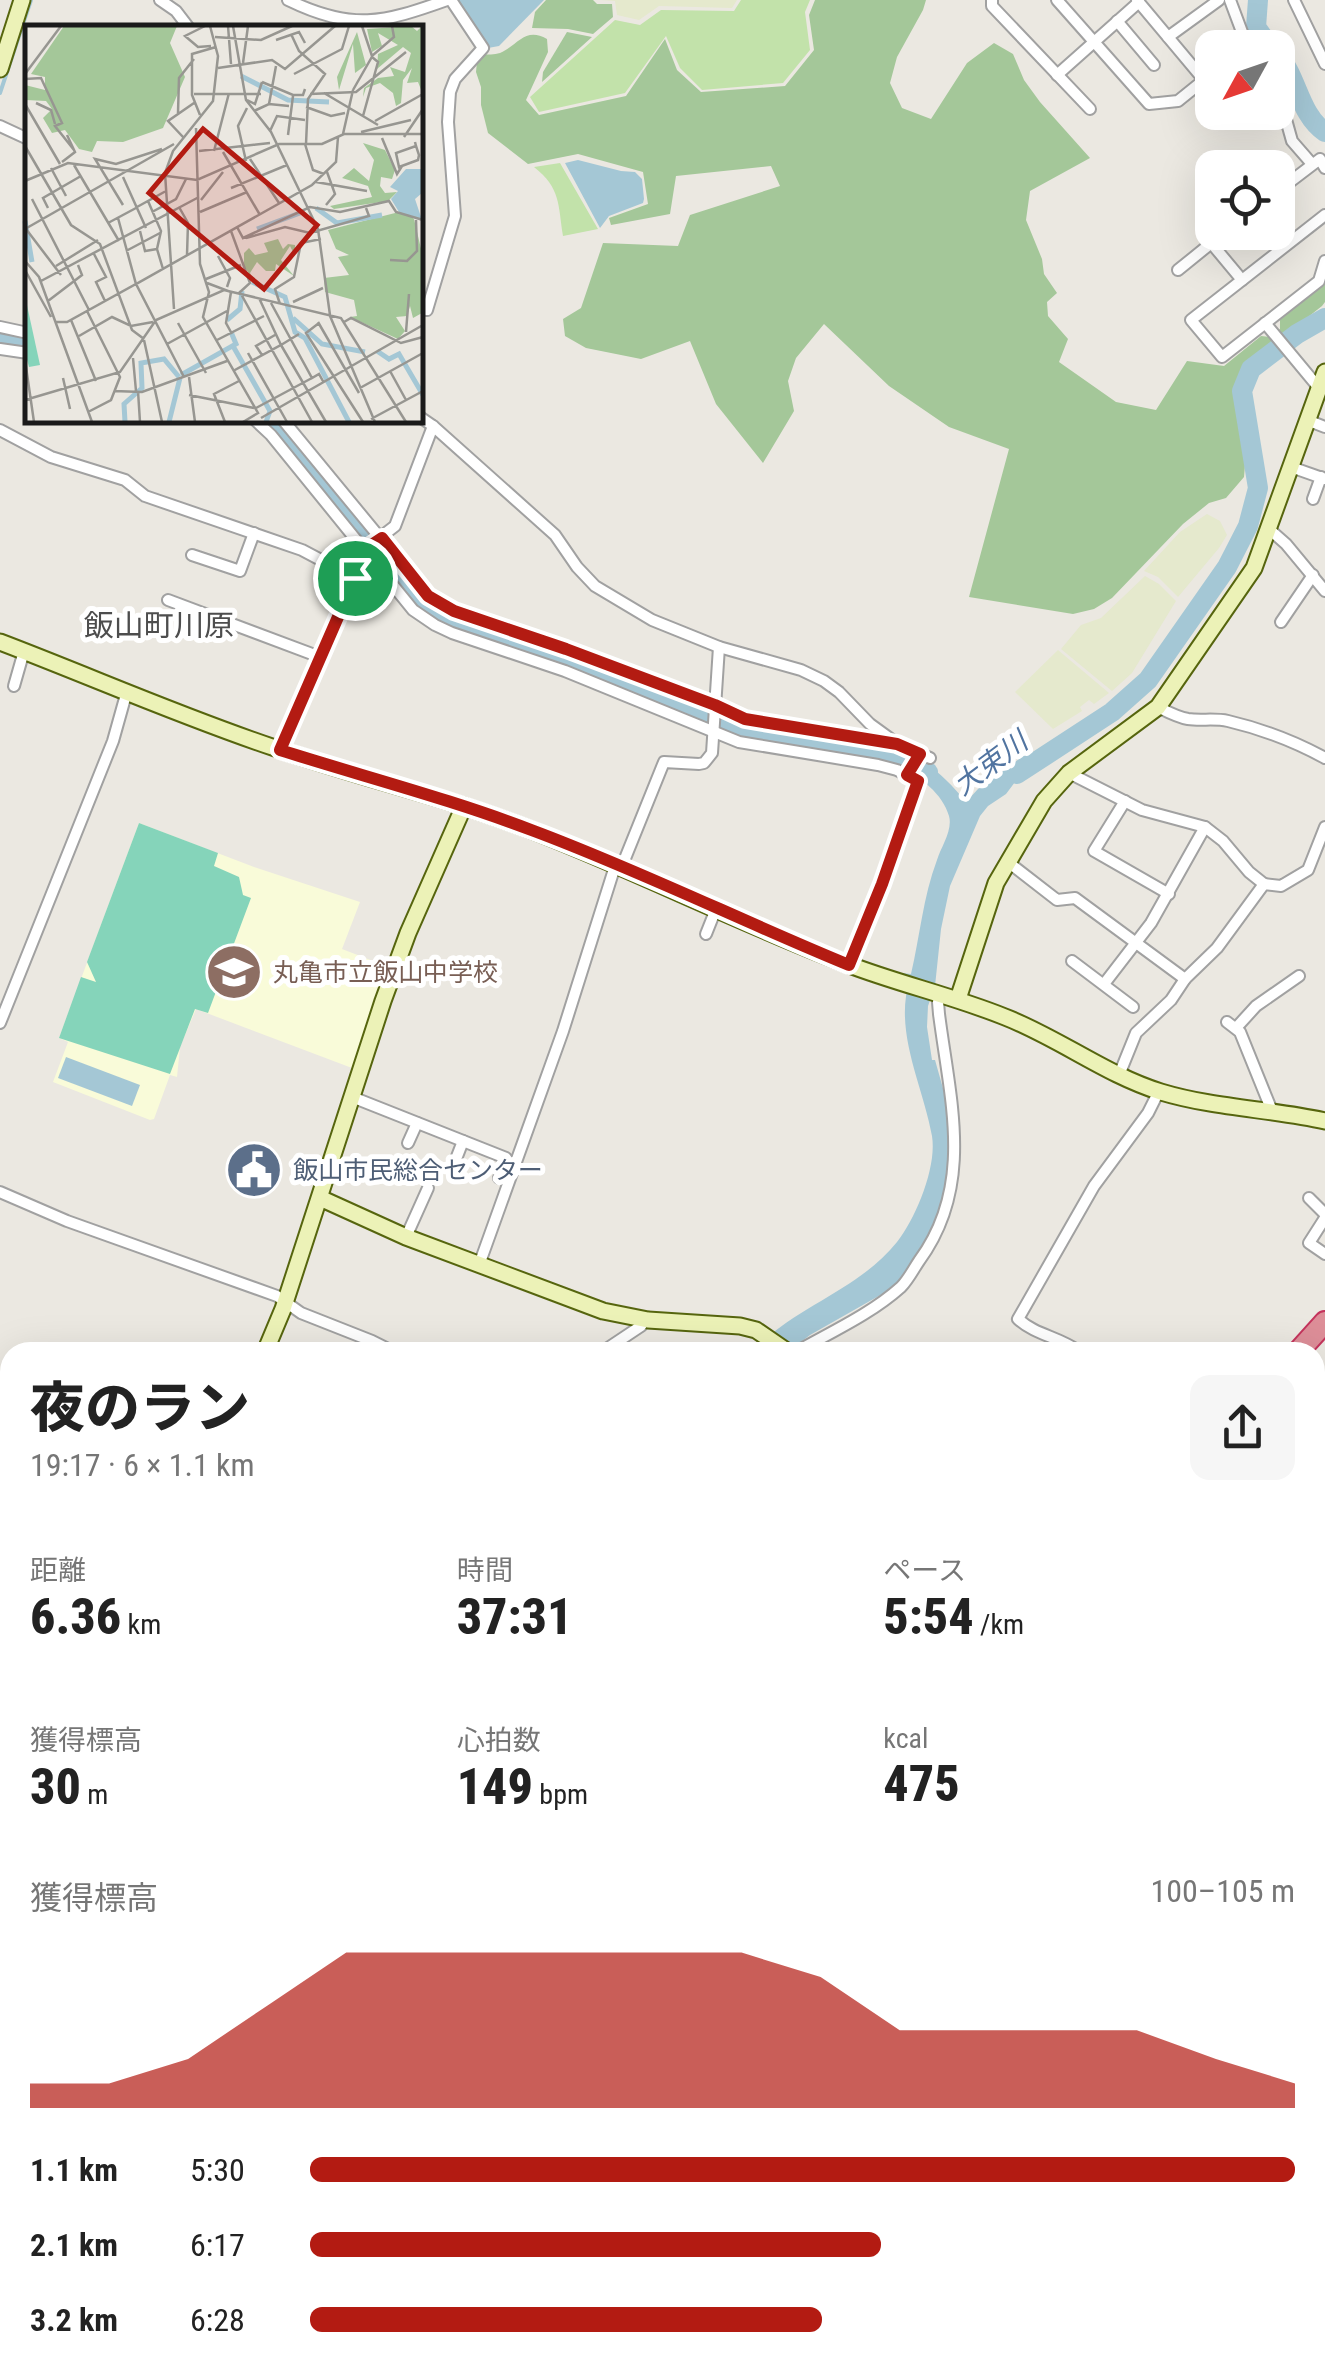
<!DOCTYPE html>
<html lang="ja">
<meta charset="utf-8">
<style>
body{margin:0;font-family:"Roboto Condensed","Noto Sans JP",sans-serif;background:#f6f6f6;color:#222;height:100vh;display:flex;flex-direction:column;font-size:38px;white-space:nowrap}
*{box-sizing:border-box;margin:0}
p{font-size:32px;color:#767676}
.icon{flex:none;width:55px;height:55px;fill:none;stroke:currentColor;stroke-width:2;stroke-linecap:round;stroke-linejoin:round}
.map{position:relative;flex:1;overflow:hidden}
.sheet{position:absolute;left:0px;top:1342px;width:1325px;height:1038px;display:flex;flex-direction:column;background:#fff;border-radius:30px 30px 0 0;box-shadow:0 10px 40px #0002}
.sheet>*{flex:none}
.needle{width:65px;rotate:230deg}
.tools{position:absolute;left:1195px;top:30px;display:grid;gap:20px}
.tools a{display:grid;place-items:center;width:100px;height:100px;border-radius:20px;background:#fff;box-shadow:0 10px 40px #0002;font-size:50px}
.pin{position:absolute;display:grid;place-items:center;width:85px;height:85px;color:#fff;margin:-42px;border:5px solid #fff;border-radius:50%;box-shadow:0 2px 10px #0007}
.round{display:grid;place-items:center;flex:none;width:105px;height:105px;border-radius:20px;background:#f6f6f6}
.head{display:flex;align-items:center;justify-content:space-between;height:170px;padding:0 30px}
h1{font-size:55px;font-weight:800;line-height:75px}
.stats{display:grid;grid-template-columns:repeat(3,1fr);gap:15px;height:170px;padding:10px 30px}
.stats div{display:grid;align-content:center}
.stats b{font-size:50px;font-weight:800}
.stats small{font-size:28px;font-weight:400}
.stats p{font-size:28px}
.chart{height:280px;padding:20px 30px}
.chart p{display:flex;justify-content:space-between}
.chart svg{width:100%;height:180px;margin-top:10px;fill:#b31b12;opacity:.7}
ul{padding:0 30px;list-style:none;font-size:32px}
li{display:grid;grid-template-columns:160px 120px 1fr;align-items:center;height:75px}
li i{height:25px;border-radius:12px;background:#b31b12}
.map>svg:first-child{display:block}
.commercial{fill:#ebd3d1}
.education{fill:#f9fbd9}
.farmland{fill:#e5e9cd}
.grass{fill:#c2e2aa}
.forest{fill:#a4c799}
.pitch{fill:#85d4ba}
.water{fill:#a4c7d5}
.lines{fill:none;stroke-linecap:round;stroke-linejoin:round}
.stream{stroke:#a4c7d5;stroke-width:4}
.river{stroke:#a4c7d5;stroke-width:20}
.street-casing{stroke:#a1a1a1;stroke-width:14}
.secondary-casing{stroke:#56650e;stroke-width:19}
.primary-casing{stroke:#83630d;stroke-width:21}
.highway-casing{stroke:#c4335c;stroke-width:24}
.street{stroke:#fff;stroke-width:10}
.secondary{stroke:#ecf2b7;stroke-width:15}
.primary{stroke:#f2d39f;stroke-width:18}
.highway{stroke:#dd8e98;stroke-width:20}
.route-casing{stroke:#fff;stroke-width:20}
.route{stroke:#b31b12;stroke-width:12}
.labels{text-anchor:middle;stroke-width:10;stroke-linejoin:round;paint-order:stroke}
.education-label{font-size:25px;fill:#785e54;stroke:#fff;text-anchor:start}
.service-label{font-size:25px;fill:#4e5e75;stroke:#fff;text-anchor:start}
.water-label{font-size:28px;font-style:italic;fill:#5174a0;stroke:#fff}
.quarter-label{font-size:30px;fill:#4d4d4d;stroke:#fff}
.inset-river{fill:none;stroke:#a4c7d5;stroke-width:5}
.inset-road{fill:none;stroke:#979691;stroke-width:2.5}
.view{fill:#b31b12;fill-opacity:0.15;stroke:#b31b12;stroke-width:5}
.inset-edge{fill:none;stroke:#1a1a1a;stroke-width:5}
</style>
<div class="map">
<svg width="1325" height="2379" viewBox="0 0 1325 2379">
<rect width="100%" height="100%" fill="#ebe8e1"/>
<polygon class="commercial" points="1017,2370 1126,2370 1147,2379 1013,2379"/>
<polygon class="education" points="139,823 254,867 360,902 342,949 386,966 352,1068 196,1009 180,1047 177,1077 170,1075 154,1119 150,1120 53,1082 68,1042 59,1038"/>
<g class="farmland">
<polygon points="600,0 737,0 732,8 659,6 639,20 617,15 615,1"/>
<polygon points="1207,514 1220,521 1227,535 1219,548 1178,597 1158,577 1144,571 1180,532"/>
<polygon points="1145,576 1159,584 1176,601 1132,673 1112,691 1061,649 1081,625 1101,618"/>
<polygon points="1058,650 1109,693 1094,704 1089,700 1080,707 1082,711 1053,729 1015,692"/>
</g>
<g class="grass">
<polygon points="741,0 810,0 805,12 810,50 783,83 702,90 680,68 666,36 625,93 539,112 530,97 615,20 640,25 661,10 734,11"/>
<path d="M560,163l38,66 -35,7c-5,-31 -2,-48 -29,-69z"/>
</g>
<g class="forest">
<polygon points="546,0 593,0 597,4 612,4 613,17 593,34 568,29 532,28 535,12"/>
<path d="M815,0h111l-3,10 -26,47 -7,26 12,25 29,11 36,-56 27,-20 19,11 11,26 16,22 50,56 -60,33 -4,29 16,39 2,15 13,19 -10,9 1,14 20,23 -9,23 57,40 40,8 31,-49 37,5 37,-30 9,1 10,-8v-9l45,-38v20l-3,4 -73,58 -11,22 13,65 -6,14 -1,12 -18,21 -17,5 -26,21 -71,74 -18,11 -21,5 -104,-17 40,-148 -60,-22 -60,-41 -65,-62 -28,34 -8,23 6,30 -31,52 -47,-59 -26,-63 -49,18 -55,-11 -21,-12 -2,-17 18,-11 22,-65 75,3 12,-31 90,-29 -9,-20 -95,10 -6,38 -59,11 -2,-7 39,-14 -5,-32 -65,-18 -50,10 -40,-31 -7,-28v-18l-5,-15 1,-10 5,-7c6,-1 12,0 18,-2 17,-7 25,-27 47,-14l1,13 -22,48 13,15 87,-19 39,-57 12,31 24,22 84,-6 29,-36 -5,-35z"/>
<polygon points="567,32 592,37 542,82 543,72"/>
</g>
<polygon class="pitch" points="139,823 218,853 214,866 239,877 243,895 251,898 208,1013 195,1009 170,1074 59,1038 81,977 96,982 87,962"/>
<g class="water">
<polygon points="458,0 544,0 499,46 488,48 457,2"/>
<polygon points="578,160 621,171 635,172 642,179 644,199 643,203 609,216 600,228 565,163"/>
<path d="M1030,751l9,17 -20,15 -4,-1 -9,12 -18,12 -8,10 -30,70 -9,43 -6,57 -7,20 -1,21 5,33h3l11,39 5,40v23l-7,42 -9,22 -15,25 -22,30 -14,12 -74,42 -22,17h-36c41,-45 106,-61 145,-110 19,-24 40,-75 35,-106 -9,-51 -39,-105 -22,-157l-10,-3 2,-3 9,1c9,-38 12,-77 26,-114 4,-13 16,-30 12,-44 -6,-22 -29,-39 -48,-50l7,-13c24,12 41,28 58,49l12,-13z"/>
<polygon points="66,1057 140,1085 132,1106 58,1078"/>
<polygon points="6,2358 10,2358 10,2370 89,2370 68,2379 0,2379 0,2359"/>
</g>
<g class="lines">
<g class="stream">
<polyline points="0,93 31,0"/>
<polyline points="233,2379 246,2370"/>
<polyline points="560,2379 570,2370"/>
</g>
<g class="river">
<polyline points="1258,0 1256,27 1271,48"/>
<path d="M1278,55c20,23 21,59 47,77"/>
<polyline points="0,337 28,342"/>
<polyline points="271,420 423,605 450,620 748,731 899,758 928,772"/>
<polyline points="1017,774 1112,712 1148,680 1227,567 1248,526 1258,488 1242,391 1251,369 1297,334 1325,318"/>
</g>
<g class="street-casing">
<g id="street">
<polyline points="160,0 176,11 189,28"/>
<path d="M288,0c64,31 95,23 159,0"/>
<polyline points="992,0 992,6 1090,109"/>
<polyline points="1057,0 1149,104 1178,101 1204,80 1137,0"/>
<polyline points="1230,0 1248,48"/>
<polyline points="1294,0 1325,64"/>
<polyline points="1117,21 1154,65"/>
<polyline points="1168,37 1219,0"/>
<polyline points="1057,75 1139,2"/>
<polyline points="1278,91 1292,141 1312,164"/>
<polyline points="0,126 28,139"/>
<polyline points="1278,191 1320,159 1325,168"/>
<polyline points="1325,215 1191,320 1222,357 1319,281 1325,261"/>
<polyline points="1212,244 1242,280"/>
<polyline points="1178,270 1225,232"/>
<polyline points="420,309 427,310 455,216 448,122 450,92 455,79 483,48 451,0"/>
<polyline points="1265,323 1319,388"/>
<polyline points="0,327 28,333"/>
<polyline points="0,349 28,353"/>
<polyline points="420,417 433,426 555,535 577,567 595,586 652,620 719,647 801,670 824,681 839,692 870,724 892,740"/>
<polyline points="255,420 271,435 413,610 435,625 452,633 565,671 739,742 878,765 897,770 918,781 882,884 849,965"/>
<polyline points="283,420 428,596 440,605 715,705 745,719 897,744 930,758"/>
<polyline points="1307,420 1325,427"/>
<polyline points="0,430 51,457 125,480 145,496 302,550 355,578"/>
<polyline points="1291,467 1325,479"/>
<polyline points="1313,499 1321,477"/>
<polyline points="1269,529 1286,544 1325,591"/>
<polyline points="192,555 240,571 254,533"/>
<polyline points="168,600 320,657"/>
<polyline points="1281,622 1313,575"/>
<polyline points="14,686 24,651"/>
<path d="M1158,707c10,5 19,10 30,12 13,2 26,-1 40,2 34,8 66,20 97,37"/>
<polyline points="280,750 355,578 362,569 364,550 395,526 433,426"/>
<polyline points="1069,773 1142,810 1205,827 1223,841 1249,872 1264,884"/>
<polyline points="1125,801 1094,851 1169,894"/>
<polyline points="1008,862 1057,900 1075,898 1185,979"/>
<polyline points="622,866 664,762 699,764 704,763 712,753 719,647"/>
<polyline points="706,934 716,909"/>
<polyline points="1072,961 1133,1007"/>
<polyline points="1104,984 1151,923 1205,827"/>
<polyline points="1227,1022 1240,1032 1272,1111"/>
<polyline points="0,1023 113,741 127,691"/>
<polyline points="1236,1028 1256,1006 1299,976"/>
<polyline points="1119,1075 1136,1033 1171,1000 1185,979 1217,948 1264,884 1281,886 1308,870 1325,827"/>
<polyline points="352,1097 506,1158 499,1178"/>
<polyline points="408,1143 417,1123"/>
<polyline points="456,1159 463,1141"/>
<polyline points="0,1192 67,1221 277,1296 301,1313 372,1341 394,1352"/>
<polyline points="1309,1198 1325,1214"/>
<polyline points="1325,1218 1309,1243 1325,1254"/>
<polyline points="406,1237 428,1188"/>
<polyline points="479,1265 563,1031 616,863"/>
<polyline points="602,1352 641,1326 645,1320"/>
<path d="M796,1352c35,-20 75,-38 105,-65 7,-7 12,-17 18,-26 56,-76 31,-161 20,-247l-1,-12 3,-7"/>
<path d="M1080,1352c-22,-16 -43,-16 -62,-33l76,-133 54,-73 11,-22"/>
<polyline points="1315,1580 1325,1570"/>
<polyline points="1315,1591 1323,1584"/>
<polyline points="1315,1627 1317,1627"/>
<polyline points="1315,1783 1315,1788"/>
<polyline points="0,1834 10,1843"/>
<polyline points="1315,1894 1325,1892"/>
<polyline points="0,2025 10,2034"/>
<polyline points="1315,2070 1325,2074"/>
<polyline points="0,2129 10,2121"/>
<polyline points="1315,2262 1325,2266"/>
<polyline points="0,2298 4,2294 10,2297"/>
<polyline points="138,2370 143,2379"/>
<polyline points="346,2370 355,2379"/>
<polyline points="680,2373 698,2379"/>
<polyline points="720,2379 723,2370"/>
<polyline points="797,2379 800,2370"/>
<polyline points="1125,2379 1128,2371"/>
</g>
</g>
<g class="secondary-casing">
<g id="secondary">
<polyline points="0,69 22,0"/>
<path d="M0,642c92,35 182,75 275,106 88,31 180,51 266,86 103,41 203,91 306,130 52,20 106,32 158,53 54,21 101,58 156,75 53,16 110,17 164,29"/>
<polyline points="958,999 996,883 1044,801 1069,773 1158,707 1254,568 1325,372"/>
<polyline points="320,1198 406,1237 603,1311 648,1320 740,1326 756,1330 788,1352"/>
<polyline points="265,1352 283,1309 383,1001 408,933 464,806"/>
</g>
</g>
<g class="primary-casing">
<g id="primary">
<polyline points="0,1544 10,1548"/>
<polyline points="983,2370 989,2379"/>
</g>
</g>
<g class="highway-casing">
<g id="highway">
<polyline points="1298,1352 1325,1322"/>
<polyline points="1315,2011 1325,2001"/>
<polyline points="165,2379 182,2370"/>
<polyline points="899,2379 913,2370"/>
<polyline points="928,2379 941,2370"/>
</g>
</g>
<use href="#street" class="street"/>
<use href="#secondary" class="secondary"/>
<use href="#primary" class="primary"/>
<use href="#highway" class="highway"/>
</g>
<g class="lines">
<g class="route-casing">
<path id="route" d="M382,538l46,58 26,15 112,38 149,56 30,14 152,25 23,10 -13,21 11,6 -36,103 -33,81c-105,-43 -208,-94 -315,-134 -83,-32 -169,-54 -254,-81l75,-172 7,-9 2,-19z"/>
</g>
<use href="#route" class="route"/>
</g>
<defs>
<g id="school-disc" transform="scale(2.875)"><circle r="9.5" fill="#8d6e63" stroke="#fff"/><path d="M0-5L7-2L0 1L-7-2ZM-4 1L0 2.5L4 1V4Q0 6-4 4Z" fill="#fff"/></g>
<g id="civic-disc" transform="scale(2.875)"><circle r="9.5" fill="#5c6f8a" stroke="#fff"/><path d="M-.6-6.5H3V-4.5H.6V-3L4-1V1h2V6H-6V1h2V-1L-.6-3ZM-1.2 2.5V6h2.4V2.5Z" fill="#fff"/></g>
</defs>
<g fill-rule="evenodd">
<use href="#school-disc" x="234" y="972"/>
<use href="#civic-disc" x="254" y="1170"/>
</g>
<g class="labels">
<g class="education-label">
<text x="273" y="981">丸亀市立飯山中学校</text>
</g>
<g class="service-label">
<text x="293" y="1179">飯山市民総合センター</text>
</g>
<g class="water-label">
<text transform="translate(990 763) rotate(-37)" y="10">大束川</text>
</g>
<g class="quarter-label">
<text x="159" y="636">飯山町川原</text>
</g>
</g>
<g transform="translate(25 25)">
<rect width="398" height="398" fill="#ebe8e1"/>
<path d="M39,1h113l-7,17 15,34 -22,51 -40,14 -26,-1 -5,11 -13,-3 -14,-19 -13,3 -9,-15 9,-9 -6,-8 -20,-1 -1,-15 20,5v-13l-14,-3zM386,1l6,5 5,-5v66l-4,-10 -11,1 5,-15 -9,12 -2,23 -5,3 -3,-13 -13,-10 -14,5 -3,9 1,-9 14,-10 16,-2 -4,-9 15,5 6,-19 -8,-6 -26,22 1,-15 20,-9 -20,-12 4,13 -10,6 -5,-23zM332,7l9,33 -11,8 -2,-29 -14,46 -2,-13zM338,118l22,7 10,20 -3,9 -11,-2 -1,9 5,7 12,-1 -9,9 -54,8 -4,-3 42,-9 -4,-11 -26,-8 12,-10 15,13 5,-21zM378,186l11,8 8,34v60l-9,5 -3,-12 -3,10 -11,1 9,14 -7,8 -48,-22 7,-1 -3,-16 -29,-8 -1,-14 25,-3 -11,-18 11,-2 -13,-6 -8,-19zM253,214l5,10 5,-5 7,1v11l-5,-10 -9,14 13,16 -18,-12 -1,7h-9l-9,-9 -7,11 5,10 -11,-17v-13l5,-5 6,7 13,-3 -4,-9z" fill="#a4c799"/>
<path d="M0,271l15,69 -11,2 -4,-15z" fill="#85d4ba"/>
<path d="M381,144h16v24l-7,6 7,21 -23,-8 -8,-13 7,-8 -8,-4z" fill="#a4c7d5"/>
<path class="inset-river" d="M216,51l47,24 41,2M291,183l21,15 45,-8M0,196l7,41M232,204l43,-16M227,257l33,15 10,35 10,6 44,84M268,293l29,26 43,8M202,295l13,-11 2,-18M208,321l37,65 -4,11M352,326l12,8 10,-5 24,41M156,350l55,-31 -5,-12M100,397l-1,-18 18,-16 -1,-25 23,-4 15,18M144,397l11,-44"/>
<path class="inset-road" d="M180,1l-20,10 13,11 13,-1M203,1l3,38M208,1l13,74 25,32 47,97 12,86M337,1l10,30M266,9l8,17 26,23 -17,25 -2,45M190,12l46,3 31,-14M251,15l23,-8 6,11M218,38l5,-37M193,43l54,-8 13,9 50,-43M0,49l36,-48M269,49l48,-25 7,-23M0,54l16,-1 21,45 -7,3 19,24M237,57l31,13h10l2,-6M328,65l20,-35 21,-18 -2,-11M299,68l54,32M169,69h67M285,69l46,-2 50,-40M222,75l8,4 7,-22M11,78l15,7 4,14M0,79l35,60M244,79l7,-38M281,82l25,9 14,-3M229,86l15,-7 20,2M153,88l1,-35 15,-19M175,90l-8,-20v-41l24,-7M338,91l15,-54 -6,-5M350,96l48,-27M171,103l4,136 9,28 -6,25 55,96 -15,9M245,106l7,-15 28,4M336,107l50,-12M318,109l10,-44M263,110l5,-39M158,112l-15,-16 26,-18M379,112l19,-28M357,113l15,36 5,-8M390,117l1,4 3,9 -1,5 -19,7 -3,-14 20,-7M280,119l8,26 11,4M0,121l46,79 29,19 32,86 12,9M174,126l71,-8M189,126l15,-58M198,127l37,63M225,134l29,44M221,136l-8,-35 9,-18M37,137l13,-10 -8,-17M49,140l45,76M26,143l15,28M98,152l23,51M0,156l43,-18 129,17 82,-36h43l22,-10h79M291,157l51,9M206,163l56,-23M7,174l57,111M176,175l22,-28M123,176l13,30 -4,18 6,20M98,180l-28,-46 21,5 46,-15M301,180l9,-11 -8,-22M112,182l29,-16M154,182l9,16 -1,32M23,183l-5,-10 38,-22M127,187l24,-13 10,-20M175,187l47,-20M93,193l18,66 176,-99 24,-23 2,-25M83,198l28,-15M212,202l6,11 67,-31 30,5 49,-11 7,11 27,8M0,204l149,-85M1,204l35,46M115,206l5,20 12,-2M206,206l19,52 -11,10M221,213l39,-11 25,6 59,-17 -3,-8M101,226l34,-18M69,229l12,23 -10,5 9,19M193,231l12,22 -3,9M365,235l17,1 10,-10 -1,-31M0,236l14,16 53,145M31,241l42,-26M0,245l26,47M181,254l35,-14M16,256l158,-84M182,258l24,9 -5,31 6,11M216,269l71,128M234,273l22,47 18,-11M23,276l34,-26 -4,-10M268,277l30,-14M246,278l41,75 7,-4 5,9M255,279l-5,-15 19,-12 7,-34 20,-4M149,284l-9,-136 8,-22 40,-50 5,-45 -8,-30M62,286l33,66 -9,23 -23,12M305,291l45,106M46,295l25,61M31,297h11l69,-38 48,93M293,297l41,71M319,297l7,-4 50,25 22,-6M153,298l28,50M294,298l-13,10 57,89M381,307l3,-38M54,311l33,-19 19,9 22,-4M119,315l18,82M192,315l47,-24M142,319l60,-33M223,328l39,69M237,330l-6,-9 19,-11M108,333l3,33M0,335l9,62M208,346l48,-26 45,77M365,346l16,29M164,352l6,45M38,353l7,31M335,363l63,-35M89,366l28,1 85,-31M113,366l2,31M164,370l65,13M0,375l95,-28 36,-52 68,-30 117,28 65,104M231,383l56,-30M236,393l162,-93M346,394l52,-28M200,397l-11,-28 25,-13"/>
<path class="view" d="M178,104l114,96 -53,64 -115,-96z"/>
<rect width="398" height="398" class="inset-edge"/>
</g>
</svg>
<div class="tools">
<a><svg class="needle" viewBox="-14 -14 28 28"><path d="M0-13l5 13h-10z" fill="#e53935"/><path d="M0 13l5-13h-10z" fill="#767676"/></svg></a>
<a><svg class="icon" aria-label="locate" viewBox="0 0 24 24"><circle cx="12" cy="12" r="6"/><path d="M12 2v4M12 18v4M2 12h4M18 12h4"/></svg></a>
</div>
<div class="pin" style="left:355px;top:578px;background:#1e9e55"><svg class="icon" aria-label="arrive" viewBox="0 0 24 24"><path d="M6 21V4h12l-3 4 3 4H6"/></svg></div>
<section class="sheet">
<div class="head"><div><h1>夜のラン</h1><p>19:17 · 6 × 1.1 km</p></div><a class="round"><svg class="icon" aria-label="share" viewBox="0 0 24 24"><path d="M12 15V3M7 8l5-5 5 5M5 13v7h14v-7"/></svg></a></div>
<div class="stats">
<div><p>距離</p><b>6.36<small> km</small></b></div>
<div><p>時間</p><b>37:31</b></div>
<div><p>ペース</p><b>5:54<small> /km</small></b></div>
</div>
<div class="stats">
<div><p>獲得標高</p><b>30<small> m</small></b></div>
<div><p>心拍数</p><b>149<small> bpm</small></b></div>
<div><p>kcal</p><b>475</b></div>
</div>
<div class="chart"><p><span>獲得標高</span>100–105 m</p>
<svg viewBox="0 0 160 44" preserveAspectRatio="none"><path d="M0 44V38L10 38L20 32L30 19L40 6L50 6L60 6L70 6L80 6L90 6L100 12L110 25L120 25L130 25L140 25L150 32L160 38V44z"/></svg>
</div>
<ul>
<li><b>1.1 km</b>5:30<i style="width:100%"></i></li>
<li><b>2.1 km</b>6:17<i style="width:58%"></i></li>
<li><b>3.2 km</b>6:28<i style="width:52%"></i></li>
</ul>
</section>
</div>
